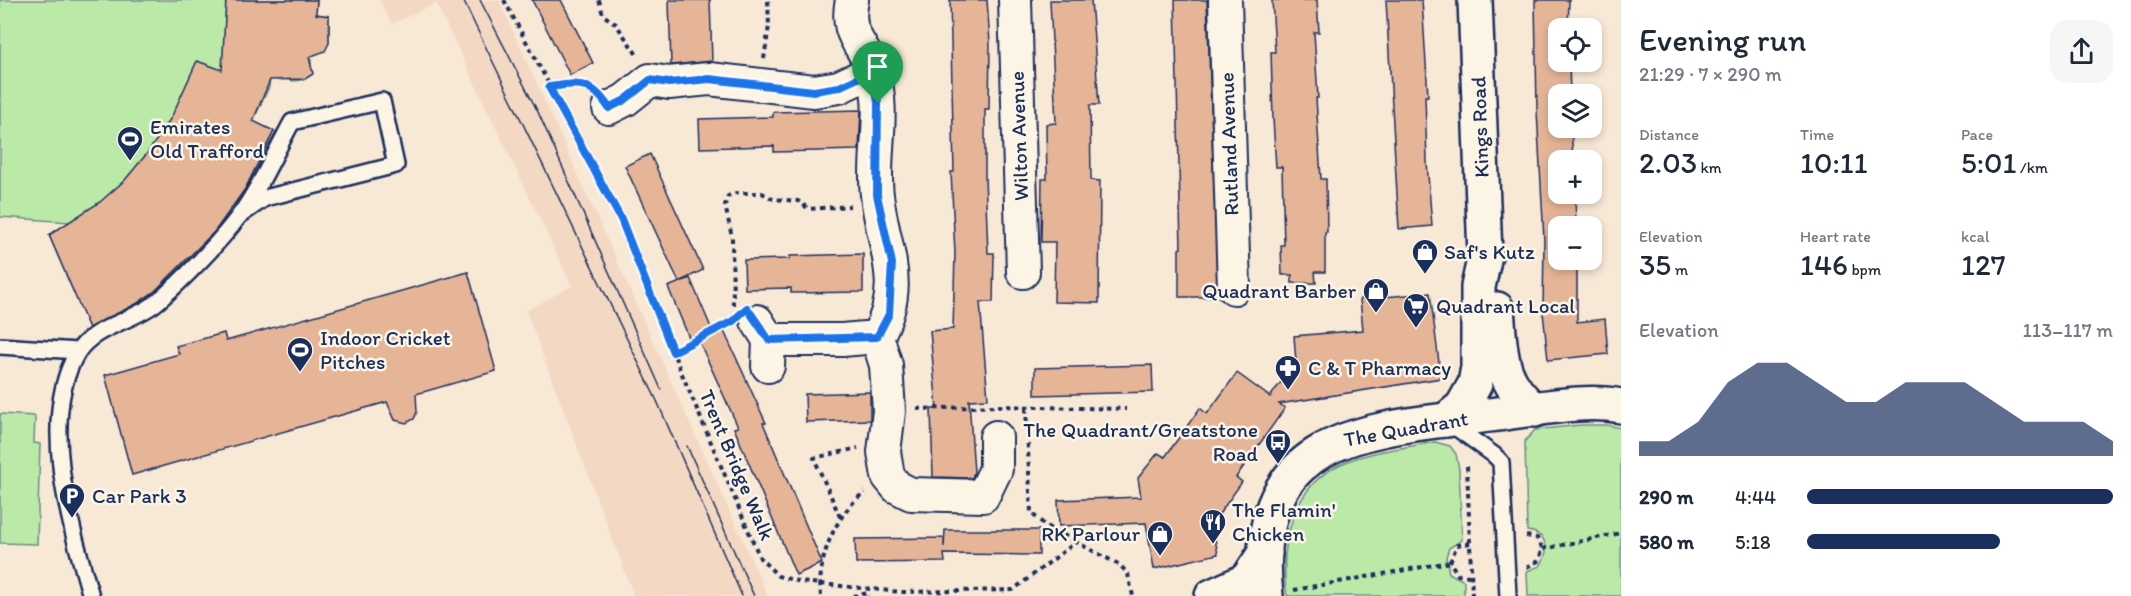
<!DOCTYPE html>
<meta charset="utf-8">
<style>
body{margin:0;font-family:Itim,sans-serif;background:#f6f6f7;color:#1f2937;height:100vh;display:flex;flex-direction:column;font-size:22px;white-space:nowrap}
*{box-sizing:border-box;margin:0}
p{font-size:20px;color:#747a83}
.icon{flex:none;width:33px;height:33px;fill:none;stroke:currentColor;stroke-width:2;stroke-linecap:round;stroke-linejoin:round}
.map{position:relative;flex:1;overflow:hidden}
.sheet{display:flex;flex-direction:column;background:#fff;width:510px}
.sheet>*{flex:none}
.fabs{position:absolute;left:1548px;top:18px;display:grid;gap:12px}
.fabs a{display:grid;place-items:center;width:54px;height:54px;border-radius:12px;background:#fff;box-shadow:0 3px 9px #0003;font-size:30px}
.pin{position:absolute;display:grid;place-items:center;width:51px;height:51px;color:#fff;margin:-62px -26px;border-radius:50% 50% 50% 0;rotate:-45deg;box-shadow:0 0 6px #0007}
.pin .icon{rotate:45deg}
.round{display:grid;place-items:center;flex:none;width:63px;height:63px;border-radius:18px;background:#f6f6f7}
.overview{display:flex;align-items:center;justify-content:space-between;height:102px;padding:0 18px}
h1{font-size:33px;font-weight:600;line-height:45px}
.stats{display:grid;grid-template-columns:repeat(3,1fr);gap:9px;height:102px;padding:6px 18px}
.stats div{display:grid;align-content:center}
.stats b{font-size:30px;font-weight:600}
.stats small{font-size:16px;font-weight:400}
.stats p{font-size:16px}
.chart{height:168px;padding:12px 18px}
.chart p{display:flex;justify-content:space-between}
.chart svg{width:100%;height:108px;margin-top:6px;fill:#1b2f5e;opacity:.7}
ul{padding:0 18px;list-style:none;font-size:20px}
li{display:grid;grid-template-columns:96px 72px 1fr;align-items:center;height:45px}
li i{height:15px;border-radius:8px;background:#1b2f5e}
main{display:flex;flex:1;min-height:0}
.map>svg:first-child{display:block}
.built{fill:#f3d9c3}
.green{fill:#bae9a8;stroke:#6a8c83;stroke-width:1.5}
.building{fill:#e6b598;stroke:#1b2f5e;stroke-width:1.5}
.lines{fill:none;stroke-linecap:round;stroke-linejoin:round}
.lane-casing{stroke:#1b2f5e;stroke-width:20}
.street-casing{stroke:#1b2f5e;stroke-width:36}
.secondary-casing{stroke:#1b2f5e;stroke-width:38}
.path{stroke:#1b2f5e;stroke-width:4;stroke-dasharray:4.5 4.5;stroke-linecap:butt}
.lane{stroke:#fcf5e5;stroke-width:15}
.street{stroke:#fcf5e5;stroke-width:32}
.secondary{stroke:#fcf5e5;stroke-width:33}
.tram{stroke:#1b2f5e;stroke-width:1.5}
.route-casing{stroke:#fff;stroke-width:12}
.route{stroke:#1a73e8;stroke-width:8}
.labels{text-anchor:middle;stroke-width:5;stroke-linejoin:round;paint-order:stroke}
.poi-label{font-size:21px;fill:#1b2f5e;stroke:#fcf5e5;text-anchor:start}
.street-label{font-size:21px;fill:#1b2f5e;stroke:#fcf5e5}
</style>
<main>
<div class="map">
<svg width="1621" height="596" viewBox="0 0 1621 596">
<rect width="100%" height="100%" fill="#f8e8d6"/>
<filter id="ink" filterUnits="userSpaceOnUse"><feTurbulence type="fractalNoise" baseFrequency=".0167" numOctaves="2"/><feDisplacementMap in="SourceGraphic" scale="12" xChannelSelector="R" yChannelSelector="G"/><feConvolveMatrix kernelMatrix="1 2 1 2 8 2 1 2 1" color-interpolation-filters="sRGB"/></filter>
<g filter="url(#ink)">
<polygon class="built" points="379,0 499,0 768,596 634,596 526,311 572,286 436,3 392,24"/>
<g class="green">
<path d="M0,0h317l-1,14 13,2v27l-18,10v22c-15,11 -28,5 -40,-5l-2,17 -16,34 21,10c-9,20 -18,43 -30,63 -36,60 -92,105 -155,134l-40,-93 22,-13 -71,-5z"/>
<polygon points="0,414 35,416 34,443 40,444 37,544 0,543"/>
<path d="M1581,425h26l14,3v168h-93l-1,-25 13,-5c11,-16 7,-33 -13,-35l-2,-90 10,-11z"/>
<path d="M1435,442l15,4 6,8 3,15 3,71 -13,8 -3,9 3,16 15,8v15h-177c-8,-48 4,-110 54,-132 29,-13 63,-16 94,-22z"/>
</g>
<g class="building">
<polygon points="226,0 317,0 316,14 329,16 329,43 325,51 309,57 313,74 305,79 270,80 253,121 274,131 245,189 215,231 155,291 136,304 89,328 49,235 100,202 125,180 149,151 171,118 197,61 222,70"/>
<polygon points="532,0 561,0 593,63 570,75"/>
<polygon points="669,0 710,0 712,61 671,65"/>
<polygon points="950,0 987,0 990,43 989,109 985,109 985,177 988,253 994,253 993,302 980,302 988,399 969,400 974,472 972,478 933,477 931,409 937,409 930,331 953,329 955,253 951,172 954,172"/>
<polygon points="1050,0 1091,0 1099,105 1090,105 1091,180 1100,181 1099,303 1054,302 1055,242 1041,242 1042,179 1047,179 1046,124 1056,123"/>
<polygon points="1175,0 1207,0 1218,297 1179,297 1179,249 1181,248"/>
<polygon points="1272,0 1317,0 1319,32 1314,32 1318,98 1316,98 1321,179 1326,179 1327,232 1325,232 1325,272 1315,272 1316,283 1292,283 1292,275 1282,275 1281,245 1284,245 1282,167 1276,167 1273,119 1271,52 1275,52"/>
<polygon points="1386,0 1422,0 1428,96 1425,96 1427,162 1432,226 1399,229"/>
<polygon points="1535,0 1569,0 1568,28 1558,28 1558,62 1569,62 1570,94 1558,94 1558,128 1571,128 1573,160 1558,160 1558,194 1575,194 1576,226 1558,226 1558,260 1577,260 1577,322 1605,319 1608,354 1548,360 1543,312 1544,240 1537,111"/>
<polygon points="861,110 859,150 774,152 774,146 700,148 699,119 773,117 773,112"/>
<polygon points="650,154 703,270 679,282 625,166"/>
<polygon points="863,254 863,292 791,293 791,288 745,289 744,260 789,259 790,256"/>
<polygon points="468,272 496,371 416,394 417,412 414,419 406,423 395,420 387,402 132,475 105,375 179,354 176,346 224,333 226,341"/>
<polygon points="690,278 712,330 690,340 668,287"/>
<polygon points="1430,293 1441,378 1279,404 1285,408 1236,477 1242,482 1212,524 1218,554 1154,569 1146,523 1059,526 1058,500 1141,497 1138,478 1158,453 1165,457 1200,408 1207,414 1237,373 1270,397 1296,362 1294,336 1363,330 1360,299"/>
<polygon points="723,329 766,423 763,423 822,563 796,575 734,428 738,427 699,341"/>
<polygon points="1152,365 1153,392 1035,395 1035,368"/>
<polygon points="870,392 870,420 806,422 805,394"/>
<polygon points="945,530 1039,530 1039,555 944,554 945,562 856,563 855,539 944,538 944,547"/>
</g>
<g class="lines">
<g class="lane-casing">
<g id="lane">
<polyline points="0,346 78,351"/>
<polyline points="1451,424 1494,455 1501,462 1508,596"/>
<path d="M91,596c-20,-69 -53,-176 -14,-243 16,-27 58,-32 80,-51 24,-20 64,-61 82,-86 21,-28 36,-63 53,-94l90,-21 14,64 -131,33 -26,18"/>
</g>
</g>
<g class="street-casing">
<g id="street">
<polyline points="1015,0 1023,272"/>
<polyline points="1225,0 1234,288"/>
<polyline points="609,108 625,100 650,80 669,83 709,79 814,91 839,87 873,71"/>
<polyline points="757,321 769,340 768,366"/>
<polyline points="877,337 886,365 889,411 884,452 888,476 897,487 911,494 983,496 996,469 996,437"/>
<path d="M769,340h73l35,-3c30,-54 6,-88 0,-142 -5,-40 9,-83 -4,-123 -9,-29 -29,-36 -21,-72"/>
</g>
</g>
<g class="secondary-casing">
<g id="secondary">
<path d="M1497,309c4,43 1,72 38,101"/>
<polyline points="1446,420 1462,407 1475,384 1478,367 1478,287 1485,255 1475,0"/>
<polyline points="1212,596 1247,580 1265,553"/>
<path d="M1266,596c-17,-164 98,-166 223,-181 39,-4 94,-17 132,-9"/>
</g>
</g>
<g class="path">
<polyline points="504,0 621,219 646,289 760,558 778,576 801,582 901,592 1013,590 1076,542 1120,565 1128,574 1133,596"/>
<polyline points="599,0 603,15 616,24 637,55"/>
<polyline points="764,59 769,26 768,0"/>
<polyline points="549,87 566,84 591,88"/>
<polyline points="733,305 732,237 725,205 728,196 736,193 762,193 773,199 798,201 809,209 850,206"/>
<polyline points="673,352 731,322"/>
<polyline points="1026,408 1031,513 1045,525 1076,542"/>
<polyline points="917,409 997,406 1126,409"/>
<polyline points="1467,466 1472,596"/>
<polyline points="840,517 814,458 858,448"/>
<polyline points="1526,536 1537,538 1543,549 1538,561 1527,567"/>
<polyline points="1470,543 1457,545 1450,562 1458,575 1471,576"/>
<polyline points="1543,549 1621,533"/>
<polyline points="1294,590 1450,562"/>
<path d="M821,596c-5,-36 15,-83 44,-104"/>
<polyline points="853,596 868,593 868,596"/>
</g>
<use href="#lane" class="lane"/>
<use href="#street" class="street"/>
<use href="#secondary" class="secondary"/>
<g class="tram">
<polyline points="463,0 657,401 742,596"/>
<polyline points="480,0 538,112 661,389"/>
<polyline points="687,446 754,596"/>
</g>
</g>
</g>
<g class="lines" filter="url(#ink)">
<g class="route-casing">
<path id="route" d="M873,71l5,32 -1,92 15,68 -3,51 -12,23 -108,3 -22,-32 -14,13 -60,31 -52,-133 -72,-132c31,-4 42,-7 60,21l16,-8 25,-20 19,3 40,-4 105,12 25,-4z"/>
</g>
<use href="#route" class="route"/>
</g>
<defs>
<g id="stadium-pin" transform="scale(1.35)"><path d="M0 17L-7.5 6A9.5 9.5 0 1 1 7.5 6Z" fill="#1b2f5e" stroke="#fcf5e5"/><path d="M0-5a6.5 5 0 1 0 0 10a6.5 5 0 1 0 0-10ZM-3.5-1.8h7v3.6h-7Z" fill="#fff"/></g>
<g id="shop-pin" transform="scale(1.35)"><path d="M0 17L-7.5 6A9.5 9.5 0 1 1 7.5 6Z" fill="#1b2f5e" stroke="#fcf5e5"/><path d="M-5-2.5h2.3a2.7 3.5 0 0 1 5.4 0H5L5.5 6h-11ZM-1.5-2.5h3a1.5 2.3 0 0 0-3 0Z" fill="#fff"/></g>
<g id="supermarket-pin" transform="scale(1.35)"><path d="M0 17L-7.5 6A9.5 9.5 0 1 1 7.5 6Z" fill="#1b2f5e" stroke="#fcf5e5"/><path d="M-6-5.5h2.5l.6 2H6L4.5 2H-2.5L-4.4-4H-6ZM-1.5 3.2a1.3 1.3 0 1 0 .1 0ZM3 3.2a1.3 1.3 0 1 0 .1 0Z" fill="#fff"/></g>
<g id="pharmacy-pin" transform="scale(1.35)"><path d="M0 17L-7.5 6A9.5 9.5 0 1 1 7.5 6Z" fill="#1b2f5e" stroke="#fcf5e5"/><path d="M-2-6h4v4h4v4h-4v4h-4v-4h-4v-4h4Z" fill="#fff"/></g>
<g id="bus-pin" transform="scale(1.35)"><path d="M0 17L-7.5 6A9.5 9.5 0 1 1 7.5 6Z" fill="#1b2f5e" stroke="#fcf5e5"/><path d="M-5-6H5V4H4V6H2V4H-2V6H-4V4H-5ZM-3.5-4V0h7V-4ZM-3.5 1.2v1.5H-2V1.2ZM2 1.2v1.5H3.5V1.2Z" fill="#fff"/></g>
<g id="parking-pin" transform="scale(1.35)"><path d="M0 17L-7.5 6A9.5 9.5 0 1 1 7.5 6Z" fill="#1b2f5e" stroke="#fcf5e5"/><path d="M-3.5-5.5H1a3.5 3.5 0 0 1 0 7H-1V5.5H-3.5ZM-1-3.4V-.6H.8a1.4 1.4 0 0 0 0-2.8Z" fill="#fff"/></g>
<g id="restaurant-pin" transform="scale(1.35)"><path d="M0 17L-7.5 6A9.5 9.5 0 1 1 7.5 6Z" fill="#1b2f5e" stroke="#fcf5e5"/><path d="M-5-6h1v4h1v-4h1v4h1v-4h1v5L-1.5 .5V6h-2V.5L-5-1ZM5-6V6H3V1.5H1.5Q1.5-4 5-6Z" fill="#fff"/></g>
</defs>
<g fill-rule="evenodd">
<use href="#stadium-pin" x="130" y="139"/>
<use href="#shop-pin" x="1425" y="252"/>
<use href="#shop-pin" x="1376" y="291"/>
<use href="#supermarket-pin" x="1416" y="306"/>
<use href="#stadium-pin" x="300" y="350"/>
<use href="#pharmacy-pin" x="1288" y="368"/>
<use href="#bus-pin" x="1278" y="442"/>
<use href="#parking-pin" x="72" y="496"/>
<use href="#restaurant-pin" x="1213" y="522"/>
<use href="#shop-pin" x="1160" y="534"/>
</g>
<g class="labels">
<g class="poi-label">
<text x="150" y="134">Emirates<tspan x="150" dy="24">Old Trafford</tspan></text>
<text x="1444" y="259">Saf's Kutz</text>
<text x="1356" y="298" text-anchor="end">Quadrant Barber</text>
<text x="1436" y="313">Quadrant Local</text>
<text x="320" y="345">Indoor Cricket<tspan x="320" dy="24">Pitches</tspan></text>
<text x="1308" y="375">C &amp; T Pharmacy</text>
<text x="1258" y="437" text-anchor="end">The Quadrant/Greatstone<tspan x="1258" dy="24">Road</tspan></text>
<text x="92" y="503">Car Park 3</text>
<text x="1232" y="517">The Flamin'<tspan x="1232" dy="24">Chicken</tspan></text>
<text x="1140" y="541" text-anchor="end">RK Parlour</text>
</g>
<g class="street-label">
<text transform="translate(1480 127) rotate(-92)" y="7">Kings Road</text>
<text transform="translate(1019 136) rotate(-92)" y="7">Wilton Avenue</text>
<text transform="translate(1229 144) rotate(-92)" y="7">Rutland Avenue</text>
<text transform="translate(1406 429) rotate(-10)" y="7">The Quadrant</text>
<text transform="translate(737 465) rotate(67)" y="7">Trent Bridge Walk</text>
</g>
</g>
</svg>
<div class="fabs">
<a><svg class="icon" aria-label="locate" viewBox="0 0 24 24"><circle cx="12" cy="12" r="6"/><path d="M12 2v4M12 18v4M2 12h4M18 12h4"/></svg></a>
<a><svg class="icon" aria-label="layers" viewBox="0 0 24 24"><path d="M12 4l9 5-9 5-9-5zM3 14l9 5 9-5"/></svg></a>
<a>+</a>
<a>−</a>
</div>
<div class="pin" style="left:878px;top:103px;background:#1e9e55"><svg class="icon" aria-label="arrive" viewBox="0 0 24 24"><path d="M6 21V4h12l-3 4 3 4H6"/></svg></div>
</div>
<section class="sheet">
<div class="overview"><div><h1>Evening run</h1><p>21:29 · 7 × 290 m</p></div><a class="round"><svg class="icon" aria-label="share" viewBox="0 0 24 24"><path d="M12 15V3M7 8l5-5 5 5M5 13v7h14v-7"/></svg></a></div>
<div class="stats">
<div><p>Distance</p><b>2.03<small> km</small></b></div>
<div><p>Time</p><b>10:11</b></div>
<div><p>Pace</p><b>5:01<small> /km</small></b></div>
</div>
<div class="stats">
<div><p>Elevation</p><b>35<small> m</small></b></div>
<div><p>Heart rate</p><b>146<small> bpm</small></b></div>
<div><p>kcal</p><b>127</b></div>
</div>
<div class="chart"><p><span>Elevation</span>113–117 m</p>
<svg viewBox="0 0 160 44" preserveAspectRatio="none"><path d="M0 44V38L10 38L20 30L30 14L40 6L50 6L60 14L70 22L80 22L90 14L100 14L110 14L120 22L130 30L140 30L150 30L160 38V44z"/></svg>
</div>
<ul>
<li><b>290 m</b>4:44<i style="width:100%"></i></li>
<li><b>580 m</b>5:18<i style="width:63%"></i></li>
</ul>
</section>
</main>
